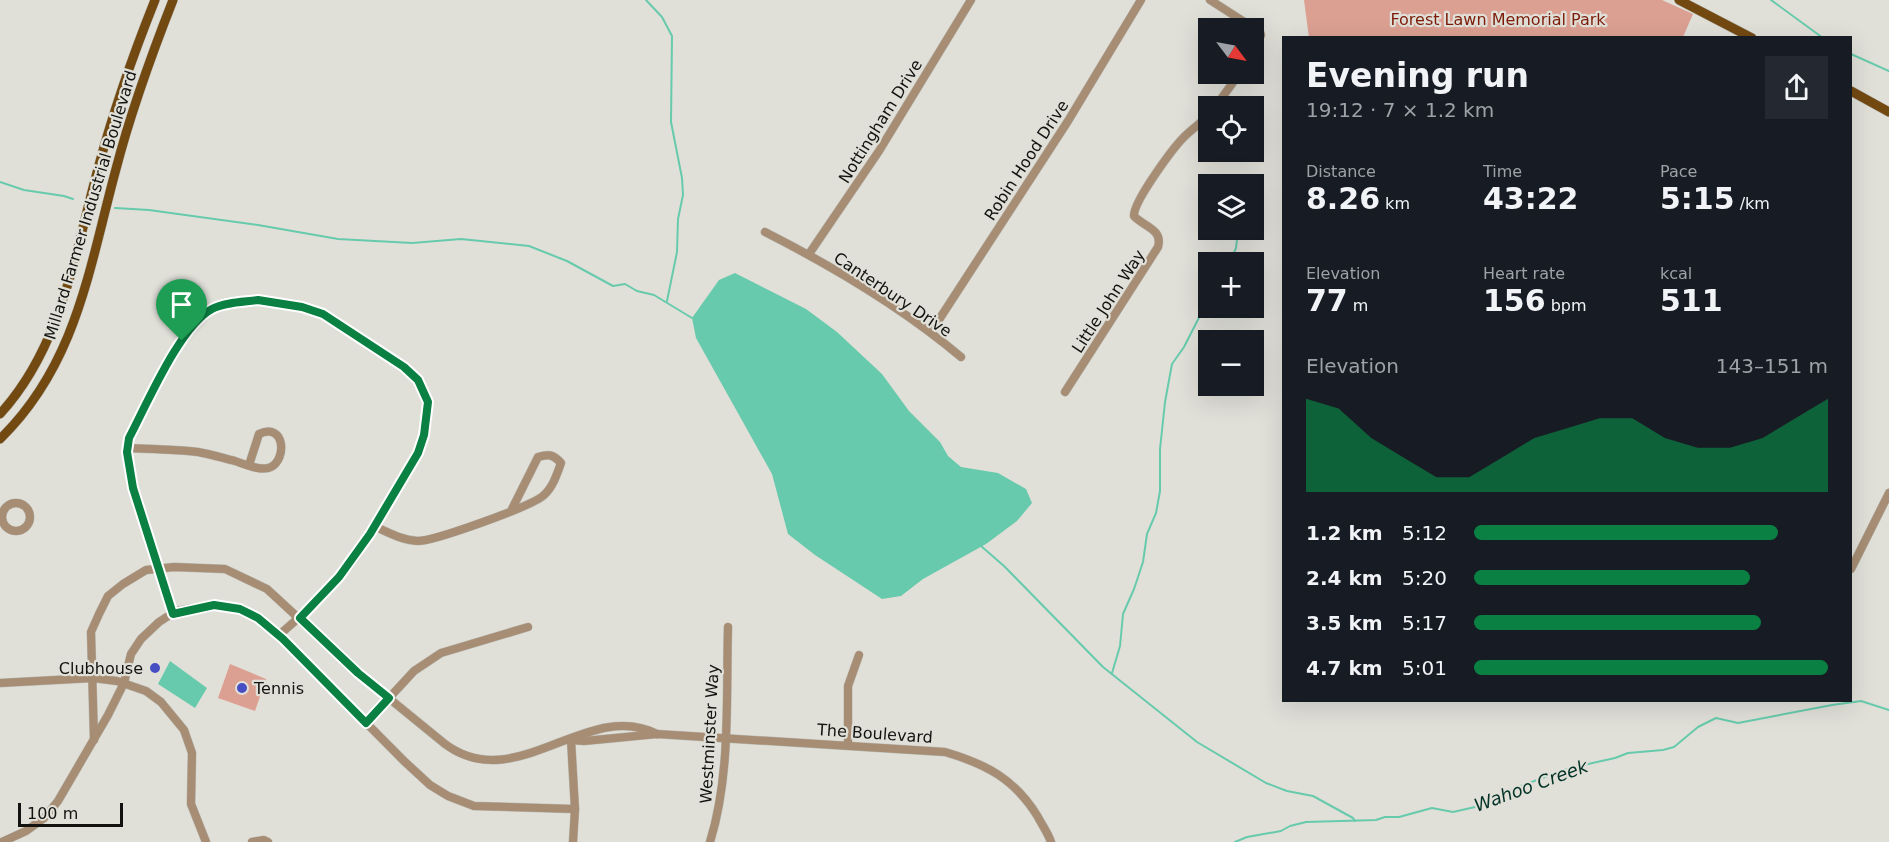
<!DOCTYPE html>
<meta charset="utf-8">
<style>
body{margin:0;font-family:"DejaVu Sans",sans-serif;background:#242831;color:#f1f3f6;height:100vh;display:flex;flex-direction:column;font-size:22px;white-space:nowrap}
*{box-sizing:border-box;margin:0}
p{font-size:20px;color:#9ea1a6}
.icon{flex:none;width:33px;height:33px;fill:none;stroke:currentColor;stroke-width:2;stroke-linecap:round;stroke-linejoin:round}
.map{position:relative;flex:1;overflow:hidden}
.drawer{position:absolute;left:1282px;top:36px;width:570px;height:666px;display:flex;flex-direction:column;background:#171b24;border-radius:0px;box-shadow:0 6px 24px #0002}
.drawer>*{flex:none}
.needle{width:39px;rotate:122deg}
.tools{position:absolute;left:1198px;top:18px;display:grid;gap:12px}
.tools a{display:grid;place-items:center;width:66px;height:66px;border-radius:0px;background:#171b24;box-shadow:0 6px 24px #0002;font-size:30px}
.scale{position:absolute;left:18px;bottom:15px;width:105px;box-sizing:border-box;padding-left:6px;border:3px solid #121210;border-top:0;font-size:16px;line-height:21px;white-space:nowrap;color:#121210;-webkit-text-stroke:4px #e0e0d9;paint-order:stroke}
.pin{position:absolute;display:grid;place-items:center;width:51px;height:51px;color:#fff;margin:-62px -26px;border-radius:50% 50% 50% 0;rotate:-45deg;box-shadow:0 0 6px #0007}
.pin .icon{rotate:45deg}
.round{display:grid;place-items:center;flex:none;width:63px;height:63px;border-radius:0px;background:#242831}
.overview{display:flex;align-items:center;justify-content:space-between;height:102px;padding:0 24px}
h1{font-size:33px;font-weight:700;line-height:45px}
.metrics{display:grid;grid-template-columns:repeat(3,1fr);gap:9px;height:102px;padding:6px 24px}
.metrics div{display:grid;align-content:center}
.metrics b{font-size:30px;font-weight:700}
.metrics small{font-size:16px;font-weight:400}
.metrics p{font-size:16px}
.chart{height:168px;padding:12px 24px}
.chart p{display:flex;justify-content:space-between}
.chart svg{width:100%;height:108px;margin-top:6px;fill:#0b8043;opacity:.7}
ul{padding:0 24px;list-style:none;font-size:20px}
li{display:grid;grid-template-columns:96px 72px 1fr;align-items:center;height:45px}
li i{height:15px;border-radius:8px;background:#0b8043}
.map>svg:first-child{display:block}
.green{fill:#dba092}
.water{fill:#67caac}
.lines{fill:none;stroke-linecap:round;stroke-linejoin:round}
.stream{stroke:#67caac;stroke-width:2}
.minor-casing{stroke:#bbbbb5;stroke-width:9}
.major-casing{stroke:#bbbbb5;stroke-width:10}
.minor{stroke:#a68d74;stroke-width:8}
.major{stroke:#734912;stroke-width:9}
.route-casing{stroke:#fff;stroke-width:12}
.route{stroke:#0b8043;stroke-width:8}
.poi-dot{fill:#474ec3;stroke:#e0e0d9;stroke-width:2}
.labels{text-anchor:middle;stroke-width:4.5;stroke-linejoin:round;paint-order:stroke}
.park-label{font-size:16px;fill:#7d1d09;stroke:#e0e0d9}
.street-label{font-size:16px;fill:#121210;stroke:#e0e0d9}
.poi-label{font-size:16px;fill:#121210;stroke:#e0e0d9;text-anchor:end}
.water-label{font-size:18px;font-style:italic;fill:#023226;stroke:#e0e0d9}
</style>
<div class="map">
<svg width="1889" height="842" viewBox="0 0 1889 842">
<rect width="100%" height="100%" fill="#e0e0d9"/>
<g class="green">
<polygon points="1304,0 1662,0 1693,14 1683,37 1309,38"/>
<polygon points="230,664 266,679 255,711 218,698"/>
</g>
<g class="water">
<polygon points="735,273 806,309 837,332 882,374 909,411 940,442 948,456 961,467 998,473 1026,489 1032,503 1017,521 986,544 923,579 901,596 882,599 815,555 788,534 772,474 696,338 692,318 719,280"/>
<polygon points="170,661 207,688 195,708 158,684"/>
</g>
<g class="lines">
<g class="stream">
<polyline points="646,0 662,17 672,36 671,122 682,178 683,195 678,219 677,252 667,301"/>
<polyline points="1771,0 1823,38"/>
<polyline points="1851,54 1889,71"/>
<polyline points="0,182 24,190 64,196 73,199"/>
<polyline points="1235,182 1235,184"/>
<polyline points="115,208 149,210 258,225 338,239 412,243 461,239 529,246 567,261 613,286 625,284 637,291 654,295 692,318"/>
<polyline points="1230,262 1236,248 1238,230"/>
<polyline points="981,546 1004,566 1103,667 1197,742 1266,783 1287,791 1313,796 1353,818 1355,821"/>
<polyline points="1112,673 1120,646 1123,614 1134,589 1143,562 1147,534 1156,513 1160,491 1160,449 1165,402 1172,364 1184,347 1209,298"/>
<polyline points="1235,842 1247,837 1281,831 1290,826 1306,822 1376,820 1385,817 1399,817 1432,808 1453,812 1484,805 1515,788 1570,768 1615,758 1628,753 1663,750 1674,747 1698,727 1716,718 1738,723 1832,705 1861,701 1889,710"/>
</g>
<g class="minor-casing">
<g id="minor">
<polyline points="1210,0 1260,32 1261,35 1254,48"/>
<polyline points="1216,106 1239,74"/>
<path d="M765,232c67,34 139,77 196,125"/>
<polyline points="809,254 879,151 971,0"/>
<polyline points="931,332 1068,121 1141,0"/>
<path d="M1065,392l93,-145c5,-18 -14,-20 -24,-31 -1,-14 39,-68 50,-79 8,-8 17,-14 25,-22"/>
<path d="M128,448c23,1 47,1 70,4 12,2 25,6 37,9 9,3 27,11 36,6 16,-8 14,-45 -12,-33l-10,31"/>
<circle cx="16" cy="517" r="14"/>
<path d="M374,526c15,7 28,14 44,15 16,0 115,-35 126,-46 9,-8 13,-21 17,-32 -8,-9 -13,-9 -23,-6l-27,54"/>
<polyline points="1851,569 1889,493"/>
<path d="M173,614l-40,-126 -6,-36 2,-14c18,-34 51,-111 83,-129 25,-15 86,-7 111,5 19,10 36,24 54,35 20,13 47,28 50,55 2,15 -2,34 -9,48 -6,15 -17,30 -25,44 -17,28 -33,59 -55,83 -19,20 -39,39 -60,57"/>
<polyline points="0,683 93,678 117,681 146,691 161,702 184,730 192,753 191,804 206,842"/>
<polyline points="366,723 414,671 441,653 528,627"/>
<path d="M94,740l-3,-108 8,-18 9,-18 15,-12 23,-14 28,-3 51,2 42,20 91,84 87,71c71,53 143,-46 212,-10"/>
<path d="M571,740l13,1 73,-7 288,18c41,12 70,27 93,65 4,8 10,16 13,25"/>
<polyline points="571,740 575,809 573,842"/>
<polyline points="848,745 848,686 859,655"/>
<polyline points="2,842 26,831 44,818 58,801 108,715 124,683 131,654 141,639 159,622 176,611 214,605 240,609 258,618 283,639 404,761 430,785 448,796 474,806 575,809"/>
<polyline points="252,842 264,840 268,842"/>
<path d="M710,842c21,-68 16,-144 18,-215"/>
</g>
</g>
<g class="major-casing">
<g id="major">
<polyline points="1679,0 1752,38"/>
<polyline points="1851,91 1889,112"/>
<path d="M0,414c63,-69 75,-163 99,-249 15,-56 34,-110 56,-165"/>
<path d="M0,439c77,-75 89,-171 116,-270 15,-58 35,-113 57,-169"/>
</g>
</g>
<use href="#minor" class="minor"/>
<use href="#major" class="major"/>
</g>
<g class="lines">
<g class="route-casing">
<path id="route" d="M258,300l44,7 21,7 81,53 14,13 10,22 -4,33 -6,18 -48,81 -31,43 -39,41 58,55 31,25 -23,25 -83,-84 -25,-21 -18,-9 -26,-4 -41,9 -40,-126 -6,-36 2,-14c18,-34 51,-112 83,-129 13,-7 32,-7 46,-9z"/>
</g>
<use href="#route" class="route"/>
</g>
<g class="poi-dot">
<circle cx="155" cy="668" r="6"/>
<circle cx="242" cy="688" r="6"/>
</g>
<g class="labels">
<g class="park-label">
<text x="1498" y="25">Forest Lawn Memorial Park</text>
</g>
<g class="street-label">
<text transform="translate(880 121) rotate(-58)" y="6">Nottingham Drive</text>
<text transform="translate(1026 160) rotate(-57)" y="6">Robin Hood Drive</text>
<text transform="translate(90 205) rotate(-73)" y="6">Millard Farmer Industrial Boulevard</text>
<text transform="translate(893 294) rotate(34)" y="6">Canterbury Drive</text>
<text transform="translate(1108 301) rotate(-57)" y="6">Little John Way</text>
<text transform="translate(875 733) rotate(4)" y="6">The Boulevard</text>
<text transform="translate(709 734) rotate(-87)" y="6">Westminster Way</text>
</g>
<g class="poi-label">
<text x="143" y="674">Clubhouse</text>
<text x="254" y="694" text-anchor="start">Tennis</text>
</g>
<g class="water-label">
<text transform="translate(1531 786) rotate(-20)" y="6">Wahoo Creek</text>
</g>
</g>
</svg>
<div class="tools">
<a><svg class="needle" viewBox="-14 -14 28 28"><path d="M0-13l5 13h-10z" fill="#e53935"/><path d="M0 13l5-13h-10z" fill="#9ea1a6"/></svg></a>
<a><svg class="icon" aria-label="locate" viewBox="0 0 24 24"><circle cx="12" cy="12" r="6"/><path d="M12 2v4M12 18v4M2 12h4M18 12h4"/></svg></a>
<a><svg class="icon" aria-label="layers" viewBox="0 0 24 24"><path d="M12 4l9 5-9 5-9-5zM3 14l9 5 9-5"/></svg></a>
<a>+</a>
<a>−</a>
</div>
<div class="scale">100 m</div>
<div class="pin" style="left:182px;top:341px;background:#1e9e55"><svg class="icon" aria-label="arrive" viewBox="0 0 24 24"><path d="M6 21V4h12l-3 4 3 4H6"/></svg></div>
<section class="drawer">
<div class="overview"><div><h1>Evening run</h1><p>19:12 · 7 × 1.2 km</p></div><a class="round"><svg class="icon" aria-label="share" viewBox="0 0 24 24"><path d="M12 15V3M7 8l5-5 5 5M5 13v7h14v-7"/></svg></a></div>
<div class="metrics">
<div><p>Distance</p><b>8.26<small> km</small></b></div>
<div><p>Time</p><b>43:22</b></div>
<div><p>Pace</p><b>5:15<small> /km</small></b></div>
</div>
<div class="metrics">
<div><p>Elevation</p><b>77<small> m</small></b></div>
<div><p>Heart rate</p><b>156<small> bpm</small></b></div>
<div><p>kcal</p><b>511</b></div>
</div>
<div class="chart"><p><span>Elevation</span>143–151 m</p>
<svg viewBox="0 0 160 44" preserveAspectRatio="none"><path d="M0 44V6L10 10L20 22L30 30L40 38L50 38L60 30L70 22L80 18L90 14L100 14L110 22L120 26L130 26L140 22L150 14L160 6V44z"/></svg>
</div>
<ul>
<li><b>1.2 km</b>5:12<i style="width:86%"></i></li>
<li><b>2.4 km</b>5:20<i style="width:78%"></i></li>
<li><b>3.5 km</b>5:17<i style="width:81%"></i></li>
<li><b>4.7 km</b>5:01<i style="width:100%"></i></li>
</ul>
</section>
</div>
